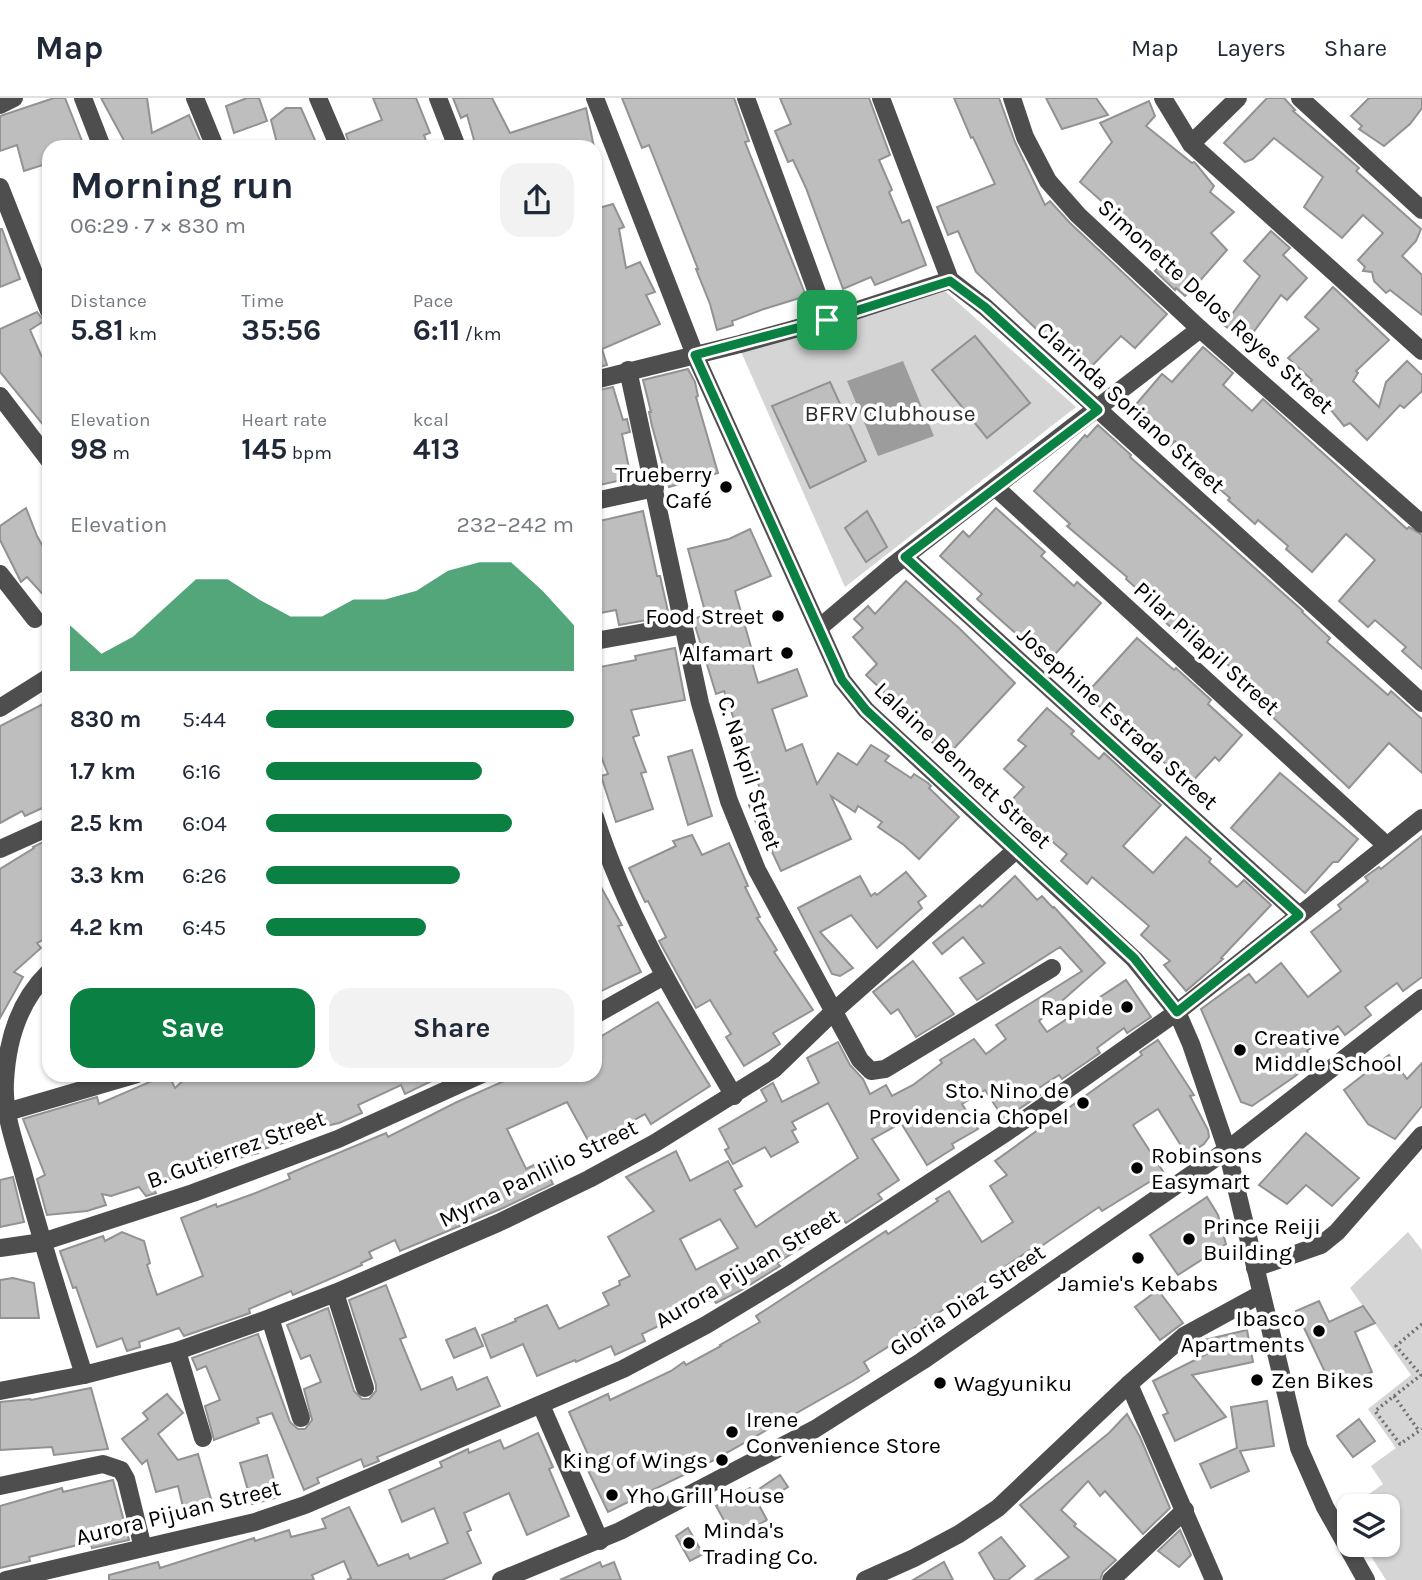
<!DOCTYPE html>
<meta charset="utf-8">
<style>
body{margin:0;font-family:Karla,sans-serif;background:#f2f2f3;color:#1f2937;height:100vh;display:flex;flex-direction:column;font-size:26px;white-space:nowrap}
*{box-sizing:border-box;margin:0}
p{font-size:23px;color:#747a83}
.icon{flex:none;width:38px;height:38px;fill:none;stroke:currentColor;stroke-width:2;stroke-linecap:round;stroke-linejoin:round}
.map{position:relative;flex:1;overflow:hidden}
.drawer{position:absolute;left:42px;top:42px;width:560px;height:942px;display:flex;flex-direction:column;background:#fff;border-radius:21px;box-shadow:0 2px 5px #0004}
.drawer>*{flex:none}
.fabs{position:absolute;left:1337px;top:1396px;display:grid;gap:14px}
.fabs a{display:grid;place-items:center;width:63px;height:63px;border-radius:14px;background:#fff;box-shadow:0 2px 5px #0004;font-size:35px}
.pin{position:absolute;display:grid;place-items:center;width:60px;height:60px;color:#fff;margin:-30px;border-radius:14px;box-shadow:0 4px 10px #0006}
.round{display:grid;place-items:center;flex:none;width:74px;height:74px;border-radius:21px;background:#f2f2f3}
.headline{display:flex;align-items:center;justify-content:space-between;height:119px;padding:0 28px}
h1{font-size:38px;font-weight:700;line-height:52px}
.metrics{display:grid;grid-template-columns:repeat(3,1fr);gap:10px;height:119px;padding:7px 28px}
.metrics div{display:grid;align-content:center}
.metrics b{font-size:30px;font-weight:700}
.metrics small{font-size:19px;font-weight:400}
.metrics p{font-size:19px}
.chart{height:196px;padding:14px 28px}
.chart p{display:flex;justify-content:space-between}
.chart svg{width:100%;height:126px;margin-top:7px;fill:#0b8043;opacity:.7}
.cta{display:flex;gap:14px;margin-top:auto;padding:14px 28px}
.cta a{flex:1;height:80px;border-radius:21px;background:#0b8043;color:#fff;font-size:28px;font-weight:700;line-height:80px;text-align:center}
.cta a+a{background:#f2f2f3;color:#1f2937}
ul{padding:0 28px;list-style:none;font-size:23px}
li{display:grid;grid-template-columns:112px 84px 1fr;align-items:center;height:52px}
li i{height:18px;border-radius:9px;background:#0b8043}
header{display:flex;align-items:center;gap:42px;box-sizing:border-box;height:98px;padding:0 35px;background:#fff;border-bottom:2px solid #e0e1e3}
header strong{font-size:33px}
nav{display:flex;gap:38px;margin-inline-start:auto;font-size:24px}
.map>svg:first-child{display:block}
.green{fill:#d5d5d5}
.water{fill:#9c9c9c}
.building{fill:#bebebe;stroke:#929292;stroke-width:2;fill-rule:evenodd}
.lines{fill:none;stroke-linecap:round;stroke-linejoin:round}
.path{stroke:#707070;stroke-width:3.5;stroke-dasharray:2 3.5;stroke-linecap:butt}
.minor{stroke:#4e4e4e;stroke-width:18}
.route-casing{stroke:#fff;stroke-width:14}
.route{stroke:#0b8043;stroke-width:9}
.poi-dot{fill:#000;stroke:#fff;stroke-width:2.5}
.labels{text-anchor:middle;stroke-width:7;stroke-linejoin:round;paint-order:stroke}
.street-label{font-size:23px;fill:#000;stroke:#fff}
.park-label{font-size:23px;fill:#2c2c2c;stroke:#fff}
.poi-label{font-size:23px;fill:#000;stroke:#fff;text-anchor:start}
</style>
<header>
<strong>Map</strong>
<nav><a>Map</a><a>Layers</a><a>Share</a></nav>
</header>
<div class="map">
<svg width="1422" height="1482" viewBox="0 0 1422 1482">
<rect width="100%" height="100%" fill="#fff"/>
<g class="green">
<polygon points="937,186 1076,309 845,489 738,247"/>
<polygon points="1408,1134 1422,1152 1422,1482 1386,1482 1364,1447 1388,1447 1388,1409 1351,1409 1383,1386 1371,1368 1396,1350 1368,1311 1411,1277 1350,1190"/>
</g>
<polygon class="water" points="903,263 934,338 878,358 847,283"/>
<g class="building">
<polygon points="54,0 65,0 82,43 71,49 49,49 49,65 24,73 17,47 0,53 0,18"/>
<polygon points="101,0 147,0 152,35 189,17 203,49 125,49 127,48"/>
<polygon points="247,0 259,0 267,23 234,35 226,8"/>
<polygon points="373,0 416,0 430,35 424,37 428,49 350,49 346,36 382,22"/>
<polygon points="453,0 492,0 510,35 586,10 594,49 476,49 467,17 461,20"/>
<polygon points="622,0 734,0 749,43 745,44 806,198 764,211 732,223 733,227 717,232 710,206 696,171 698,171 649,47 642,50"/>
<polygon points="780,0 869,0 890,57 879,62 892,92 889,94 902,125 909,122 926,167 875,187 871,179 843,191 806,90 793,62 788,64 775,33 791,26"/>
<polygon points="954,0 999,0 1015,44 1045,107 1050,103 1070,125 1167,216 1135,250 1121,238 1084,276 976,174 958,133 948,137 937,109 995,86 973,39 971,40"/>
<polygon points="1046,0 1096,0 1108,17 1062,31"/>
<polygon points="1267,0 1284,0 1295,12 1293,13 1359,70 1356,73 1421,131 1416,143 1402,158 1422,177 1422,217 1390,192 1386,195 1374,183 1372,174 1363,173 1365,169 1358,162 1383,135 1363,117 1342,140 1304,109 1323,79 1274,40 1253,61 1245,64 1224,45"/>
<polygon points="1369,0 1422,0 1422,10 1410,26 1384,48 1359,31 1362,28 1351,18"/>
<polygon points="1149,3 1155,18 1146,28 1192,65 1194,64 1196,66 1214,88 1210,94 1234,114 1211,135 1227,152 1190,194 1185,198 1176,190 1175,192 1155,173 1168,160 1140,133 1107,108 1080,84 1112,44 1100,25"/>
<polygon points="286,10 301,10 318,49 278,49 271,22"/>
<polygon points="613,106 624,129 619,131 626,170 640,164 655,194 646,197 660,226 602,251 607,267 595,270 595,111"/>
<polygon points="0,131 2,131 20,181 0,189"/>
<polygon points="1271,133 1290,150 1283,157 1307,180 1287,202 1281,197 1246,244 1224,227 1260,178 1244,163"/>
<polygon points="1333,189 1389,242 1356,273 1358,275 1353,283 1379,309 1386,284 1407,263 1422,277 1422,293 1404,310 1400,307 1367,342 1350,325 1344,328 1318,296 1305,289 1312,282 1288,260 1319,231 1305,219"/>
<polygon points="37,214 44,223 30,232 41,257 49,267 49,334 0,274 0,231"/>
<polygon points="975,238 1030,305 987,340 932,272"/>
<polygon points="1203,249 1233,275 1223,287 1252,313 1263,301 1407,431 1409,429 1422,437 1422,571 1402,553 1406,549 1375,522 1368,529 1339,503 1375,462 1346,436 1312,474 1286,451 1288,448 1258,422 1255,426 1228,402 1230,400 1201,375 1206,370 1175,343 1170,348 1132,311 1162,276 1172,284"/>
<polygon points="688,271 695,284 698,298 696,299 718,375 669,389 652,328 649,314 651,314 643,282"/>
<polygon points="830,284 866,363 810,390 772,308"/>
<polygon points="613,289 623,322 627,321 630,334 622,336 631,380 595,388 595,293"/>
<polygon points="1098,327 1131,357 1130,359 1303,513 1302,514 1330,540 1327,544 1388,597 1391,593 1422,621 1422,675 1389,645 1349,690 1264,611 1267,608 1242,586 1246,582 1182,528 1176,534 1150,510 1154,506 1126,481 1127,479 1067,428 1070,426 1034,393 1085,337 1087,339"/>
<polygon points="26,410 37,438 49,459 49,503 27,479 21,484 0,442 0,428"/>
<polygon points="996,410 1045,454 1041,458 1074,488 1077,484 1101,505 1048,564 977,501 982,496 940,458 963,433 969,439"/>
<polygon points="643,413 657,478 660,478 669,518 619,527 616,512 595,516 595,424"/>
<polygon points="867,413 887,449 866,464 845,430"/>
<polygon points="750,431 771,478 735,493 751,549 748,550 758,585 797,571 807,598 772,611 786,653 802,646 817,686 838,655 857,667 871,647 889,658 885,663 911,680 914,676 928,685 931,688 929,690 959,719 919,761 904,747 878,729 882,724 858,708 855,714 831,698 851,741 781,773 759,726 757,727 749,707 764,701 744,649 735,652 728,633 737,630 724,593 716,596 693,521 706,517 688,451 729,441"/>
<polygon points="906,483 959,530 1015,585 947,658 922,635 925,633 866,577 877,566 853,539 863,530 854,521 868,508 875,516"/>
<polygon points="1137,540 1174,572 1176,570 1178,572 1211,602 1208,606 1242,637 1219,663 1215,659 1189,687 1123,627 1085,597"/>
<polygon points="675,550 685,602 631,612 639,637 633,639 646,674 641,675 653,711 616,724 601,678 608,676 598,651 595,652 595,570 636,562 635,558"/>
<polygon points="49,603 49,707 25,718 22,713 0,725 0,628"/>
<polygon points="1047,610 1074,633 1071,636 1099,661 1104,655 1161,707 1123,748 1153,775 1186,739 1211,761 1209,764 1237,789 1244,782 1271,807 1221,860 1223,861 1186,893 1164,867 1170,863 1141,837 1149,828 1092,779 1087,786 1061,763 1067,756 1008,706 1024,689 1004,671 1026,648 1018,642"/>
<polygon points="692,652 712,718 688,727 668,659"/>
<polygon points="1280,675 1358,741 1338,764 1333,764 1305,795 1231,730"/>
<polygon points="692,737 702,757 729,745 748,788 745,789 760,819 757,820 777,852 774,854 813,912 773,935 780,946 744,968 726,939 731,936 710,902 696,910 659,843 666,839 648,803 645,804 629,770 676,748 673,743"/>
<polygon points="1422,738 1422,879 1403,893 1397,885 1365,909 1371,917 1345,937 1338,928 1307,953 1314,963 1294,979 1252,1008 1241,1004 1201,911 1249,876 1256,885 1281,865 1308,899 1341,873 1311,834 1341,811 1338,807 1368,783 1365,779 1379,769 1381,771"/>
<polygon points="49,741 49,839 37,845 41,850 14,874 23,879 0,920 0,771 34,750 33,749"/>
<polygon points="906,774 926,798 918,804 922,810 877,850 851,817 820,834 853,870 840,878 832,876 798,810 860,778 871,798 875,795 877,797"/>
<polygon points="595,778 622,827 618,828 641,874 595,896"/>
<path d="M1015,778l22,24 5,-4 11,12 1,-1 51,56 -66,58 8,11 79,-52 25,37 -24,16 -3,-5 -27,20 3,5 -38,26 -3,-4 -23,15 4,5 -36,24 -19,-29 -23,14 16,25 -26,15 2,4 -27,17 -26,-42 -29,16 27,41 -21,14 4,5 -36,24 -4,-5 -35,22 2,3 -32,20 3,3 -40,25 -24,12 -3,-4 -71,35 3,7 -30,14 -4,-9 -35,16 -1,-2 -38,16 -14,-32 -32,14 -9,-23 34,-14 -1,-2 32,-14 12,24 50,-24 -6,-12 17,-8 -1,-4 11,-5 -22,-39 46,-26 -28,-34 50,-26 14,30 38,-20 14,25 -8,4 22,37 102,-69 -30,-55 -36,19 4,7 -4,2 6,11 -27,15 -6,-10 -32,17 -8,-14 4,-2 -10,-19 48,-28 -6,-11 12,-7 9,19 37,-19 -12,-25 31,-16 12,23 13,14 7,15 16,-9 6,11 21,-11 29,-22 -2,-3 34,-21 12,15 20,-15 -10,-14 86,-54 -22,-24 -83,53 -17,-22 24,-15 -21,-26 -21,17 -9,-11 47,-38 2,2zM720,1121l18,29 -42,22 -16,-31z"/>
<polygon points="913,863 954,916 916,939 898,911 891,916 873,894"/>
<polygon points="658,904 710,988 651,1026 645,1016 590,1046 567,1004 507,1031 526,1071 542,1063 553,1086 503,1110 400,1153 395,1142 369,1154 372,1160 361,1165 362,1167 293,1197 291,1193 249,1211 250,1215 184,1238 179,1230 139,1244 140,1249 127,1253 122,1240 97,1249 76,1189 73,1190 60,1153 103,1138 105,1143 122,1134 144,1143 150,1165 147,1167 157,1197 203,1178 181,1120 216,1106 217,1109 253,1096 290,1081 288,1076 386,1035 388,1039 457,1004 520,976 595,976 595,942"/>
<polygon points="1158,942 1194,997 1190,998 1208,1032 1209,1039 1204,1046 1187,1057 1158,1011 1133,1027 1164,1075 1102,1113 1099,1109 1037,1151 1036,1148 1000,1172 1001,1174 906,1236 911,1242 899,1249 896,1244 864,1264 869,1273 853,1283 714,1362 608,1414 584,1364 590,1361 569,1314 608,1296 610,1302 671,1273 684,1264 686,1267 721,1248 720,1247 760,1224 756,1218 886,1133 888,1136 938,1103 936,1101 949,1093 982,1144 1013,1124 990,1088 1007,1077 995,1063 1142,957 1140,954"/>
<polygon points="1389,957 1407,981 1422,965 1422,1008 1395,1041 1368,1026 1344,992"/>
<polygon points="168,976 175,990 190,976 446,976 405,996 401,987 358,1007 362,1015 339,1025 290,1036 292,1042 257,1053 258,1055 229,1063 210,1072 209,1067 169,1076 171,1081 152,1086 156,1095 146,1098 139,1089 111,1098 102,1096 106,1107 87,1113 47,1117 37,1081 45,1077 23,1021 97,999 99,1006"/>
<polygon points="1306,1035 1359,1080 1332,1108 1306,1087 1287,1106 1259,1087"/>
<polygon points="13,1079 24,1124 0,1129 0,1082"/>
<polygon points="1207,1099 1218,1117 1226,1146 1178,1177 1150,1137"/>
<polygon points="13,1180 34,1185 39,1220 0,1220 0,1182"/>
<polygon points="386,1187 406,1239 400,1241 421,1292 452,1279 457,1292 487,1279 500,1308 377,1359 379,1363 364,1369 361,1361 317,1380 319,1385 304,1392 272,1315 257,1320 259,1325 214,1342 205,1308 220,1302 206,1268 197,1272 192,1260 258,1236 290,1324 298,1331 305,1331 312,1322 304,1291 321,1284 310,1257 301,1261 287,1227 328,1210 354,1293 362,1301 369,1301 376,1293 376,1287 349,1202"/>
<polygon points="1158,1192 1183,1225 1160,1242 1135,1209"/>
<polygon points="1319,1203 1329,1224 1363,1208 1375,1225 1355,1234 1372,1274 1333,1291 1296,1213"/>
<polygon points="475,1230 483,1248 454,1260 446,1242"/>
<polygon points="1247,1232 1253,1264 1192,1277 1226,1319 1175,1343 1163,1317 1168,1315 1153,1283 1207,1256 1204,1242"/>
<polygon points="91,1290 108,1351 54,1357 52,1349 0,1352 0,1304 30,1301 31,1302"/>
<polygon points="167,1296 183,1315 158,1336 178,1362 198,1356 215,1415 186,1421 178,1388 156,1394 147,1362 142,1366 122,1341 148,1321 143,1315"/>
<polygon points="1267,1303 1274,1348 1240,1353 1249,1373 1211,1390 1200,1366 1237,1350 1231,1309"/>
<polygon points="1127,1316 1140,1339 1170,1410 1143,1436 1105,1393 1100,1398 1088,1383 1061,1412 1076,1426 1074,1428 1116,1462 1103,1474 1100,1482 1035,1482 1069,1459 1020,1407 1109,1335"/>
<polygon points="1359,1321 1375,1343 1353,1359 1337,1338"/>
<polygon points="538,1335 553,1369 549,1371 569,1418 527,1437 509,1395 464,1415 471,1432 467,1434 481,1465 442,1482 347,1482 351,1480 344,1463 312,1477 314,1482 109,1482 109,1477 158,1464 160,1470 254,1440 255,1443 289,1432 291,1439 326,1430 322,1421 349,1409 378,1468 408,1456 410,1461 448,1445 434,1410 402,1424 389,1392 442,1369 440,1364 468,1351 469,1355 500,1342 504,1351"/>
<polygon points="267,1357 279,1399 252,1406 240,1365"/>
<polygon points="780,1377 788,1389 759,1407 767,1422 734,1440 716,1408 750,1390 753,1395"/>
<polygon points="113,1382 129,1442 92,1450 90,1444 29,1459 30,1463 0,1470 0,1408 62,1390 63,1394"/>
<polygon points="688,1430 703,1456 690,1463 676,1438"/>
<polygon points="1180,1432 1191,1457 1179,1469 1158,1453"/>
<polygon points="1001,1439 1025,1468 1008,1482 995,1482 979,1455"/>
<polygon points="600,1464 602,1469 614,1464 621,1482 560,1482"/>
<polygon points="944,1464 953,1482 913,1482"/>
</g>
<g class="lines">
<g class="path">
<polyline points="1422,1226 1396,1248 1421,1277 1375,1313 1400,1346 1422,1331"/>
<polyline points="1394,1298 1419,1333"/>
</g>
<g class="minor">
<polyline points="83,0 102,49"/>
<polyline points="195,0 215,49"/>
<polyline points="318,0 339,49"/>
<polyline points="438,0 457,49"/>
<polyline points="595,0 695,257 842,582 866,612 1134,861 1177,914 1191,946 1227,1052 1299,1350 1325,1409 1366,1482"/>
<polyline points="746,0 827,222"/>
<polyline points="881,0 950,182 985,209 1422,605"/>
<polyline points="1012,0 1025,39 1048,83 1078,117 1200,231 1422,426"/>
<polyline points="1163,0 1191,46 1422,253"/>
<polyline points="1300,0 1422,112"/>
<polyline points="0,7 14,0"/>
<polyline points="1191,46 1238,0"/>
<polyline points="0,89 49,213"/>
<polyline points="628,272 700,605 729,703 757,772 860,962 871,973 885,971 1052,870"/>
<polyline points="595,282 740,246 827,222 950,182"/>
<polyline points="0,298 49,362"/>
<polyline points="995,389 1386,747"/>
<polyline points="595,403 655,390"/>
<polyline points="905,459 1299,817"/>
<polyline points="0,476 35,521"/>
<polyline points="819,530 891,469 1200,231"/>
<polyline points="595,543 684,527"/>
<polyline points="0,610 49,579"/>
<path d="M595,719c31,99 86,189 139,279"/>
<polyline points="0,751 49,729"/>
<path d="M49,874c-30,29 -42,69 -44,110 -2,32 11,64 19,94 18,67 39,133 60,199"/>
<polyline points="595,917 664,878"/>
<polyline points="0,1016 137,976"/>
<polyline points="0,1150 42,1144 193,1095 338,1041 482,976"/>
<polyline points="1255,1170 1321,1147 1337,1134 1422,1037"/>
<polyline points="335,1195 365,1290"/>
<polyline points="270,1220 301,1320"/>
<polyline points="177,1253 203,1340"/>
<polyline points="1129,1286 1214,1482"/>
<polyline points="0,1293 84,1277 177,1253 270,1220 335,1195 498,1125 589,1081 655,1045 774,971 833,914 1016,752"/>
<polyline points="541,1307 600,1443"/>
<polyline points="0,1388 103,1366 121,1372 126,1381 143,1450"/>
<polyline points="6,1482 255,1424 305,1407 623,1271 706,1227 787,1178 1007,1034 1177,914 1422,720"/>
<polyline points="501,1482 620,1433 815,1331 922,1263 1227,1052 1422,900"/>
<polyline points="865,1482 914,1460 959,1436 998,1410 1129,1286 1184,1238 1261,1196"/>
<polyline points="1111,1482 1185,1412"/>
</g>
</g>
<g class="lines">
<g class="route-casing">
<polygon id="route" points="950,183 985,209 1098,312 905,459 1299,817 1177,914 1134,860 866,612 842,582 695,257 827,222"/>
</g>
<use href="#route" class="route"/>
</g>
<g class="poi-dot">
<circle cx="726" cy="389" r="7"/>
<circle cx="778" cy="518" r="7"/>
<circle cx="787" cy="555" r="7"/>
<circle cx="1127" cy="909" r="7"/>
<circle cx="1240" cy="952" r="7"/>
<circle cx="1083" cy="1005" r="7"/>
<circle cx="1137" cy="1070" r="7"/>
<circle cx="1189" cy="1141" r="7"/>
<circle cx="1138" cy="1160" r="7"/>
<circle cx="1319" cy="1233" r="7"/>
<circle cx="1257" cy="1282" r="7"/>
<circle cx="940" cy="1285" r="7"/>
<circle cx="732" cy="1334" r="7"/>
<circle cx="722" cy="1362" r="7"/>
<circle cx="612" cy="1397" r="7"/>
<circle cx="689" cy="1445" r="7"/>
</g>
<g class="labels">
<g class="street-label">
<text transform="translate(1216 208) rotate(42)" y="8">Simonette Delos Reyes Street</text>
<text transform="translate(1131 309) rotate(42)" y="8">Clarinda Soriano Street</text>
<text transform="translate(1207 550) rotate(42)" y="8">Pilar Pilapil Street</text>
<text transform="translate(1118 620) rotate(42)" y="8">Josephine Estrada Street</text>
<text transform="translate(963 667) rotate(43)" y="8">Lalaine Bennett Street</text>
<text transform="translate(750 675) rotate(72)" y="8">C. Nakpil Street</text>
<text transform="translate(236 1051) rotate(-20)" y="8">B. Gutierrez Street</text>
<text transform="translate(538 1075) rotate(-26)" y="8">Myrna Panlilio Street</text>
<text transform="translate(747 1170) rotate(-31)" y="8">Aurora Pijuan Street</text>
<text transform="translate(967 1202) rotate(-34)" y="8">Gloria Diaz Street</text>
<text transform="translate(178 1414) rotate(-14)" y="8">Aurora Pijuan Street</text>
</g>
<g class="park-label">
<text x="890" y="323">BFRV Clubhouse</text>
</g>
<g class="poi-label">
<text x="712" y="384" text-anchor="end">Trueberry<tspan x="712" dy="26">Café</tspan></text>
<text x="764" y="526" text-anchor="end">Food Street</text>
<text x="773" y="563" text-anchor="end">Alfamart</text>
<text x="1113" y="917" text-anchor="end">Rapide</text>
<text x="1254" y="947">Creative<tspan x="1254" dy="26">Middle School</tspan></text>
<text x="1069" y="1000" text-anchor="end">Sto. Nino de<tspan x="1069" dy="26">Providencia Chopel</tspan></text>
<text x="1151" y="1065">Robinsons<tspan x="1151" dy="26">Easymart</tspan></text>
<text x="1203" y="1136">Prince Reiji<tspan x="1203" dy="26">Building</tspan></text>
<text x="1138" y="1193" text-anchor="middle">Jamie's Kebabs</text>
<text x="1305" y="1228" text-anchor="end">Ibasco<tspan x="1305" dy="26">Apartments</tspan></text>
<text x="1271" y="1290">Zen Bikes</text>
<text x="954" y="1293">Wagyuniku</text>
<text x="746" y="1329">Irene<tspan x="746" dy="26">Convenience Store</tspan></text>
<text x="708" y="1370" text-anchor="end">King of Wings</text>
<text x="626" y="1405">Yho Grill House</text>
<text x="703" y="1440">Minda's<tspan x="703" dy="26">Trading Co.</tspan></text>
</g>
</g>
</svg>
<div class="fabs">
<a><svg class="icon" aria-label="layers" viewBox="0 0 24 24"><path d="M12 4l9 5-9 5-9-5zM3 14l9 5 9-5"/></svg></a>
</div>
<div class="pin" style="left:827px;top:222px;background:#1e9e55"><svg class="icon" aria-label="arrive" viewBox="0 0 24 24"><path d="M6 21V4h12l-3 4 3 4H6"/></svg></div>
<section class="drawer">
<div class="headline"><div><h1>Morning run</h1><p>06:29 · 7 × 830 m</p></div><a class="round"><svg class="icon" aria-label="share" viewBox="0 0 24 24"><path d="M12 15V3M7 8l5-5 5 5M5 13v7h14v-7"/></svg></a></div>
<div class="metrics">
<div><p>Distance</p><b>5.81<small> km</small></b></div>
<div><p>Time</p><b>35:56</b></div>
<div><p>Pace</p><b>6:11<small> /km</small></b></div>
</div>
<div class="metrics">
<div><p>Elevation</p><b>98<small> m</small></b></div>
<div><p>Heart rate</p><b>145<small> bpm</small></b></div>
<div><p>kcal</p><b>413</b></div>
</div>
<div class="chart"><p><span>Elevation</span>232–242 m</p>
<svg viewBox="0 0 160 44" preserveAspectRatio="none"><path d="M0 44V28L10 38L20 32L30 22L40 12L50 12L60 19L70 25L80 25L90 19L100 19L110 16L120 9L130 6L140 6L150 16L160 28V44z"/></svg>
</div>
<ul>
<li><b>830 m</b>5:44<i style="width:100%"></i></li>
<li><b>1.7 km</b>6:16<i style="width:70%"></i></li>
<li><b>2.5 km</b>6:04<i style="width:80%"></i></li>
<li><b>3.3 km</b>6:26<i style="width:63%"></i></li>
<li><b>4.2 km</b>6:45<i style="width:52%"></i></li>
</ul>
<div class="cta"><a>Save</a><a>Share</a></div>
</section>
</div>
